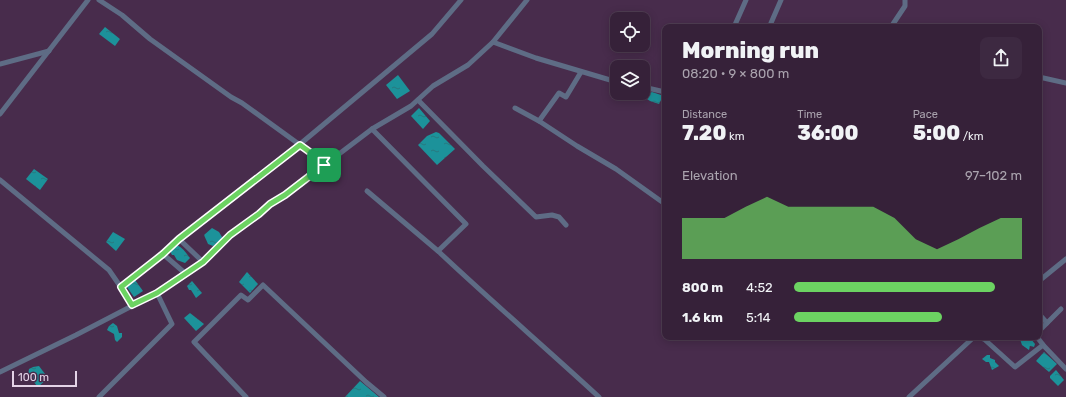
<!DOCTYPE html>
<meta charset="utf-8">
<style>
body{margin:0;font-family:Rubik,sans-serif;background:#3d2941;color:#f1f3f6;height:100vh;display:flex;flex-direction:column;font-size:15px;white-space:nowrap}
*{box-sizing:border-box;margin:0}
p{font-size:13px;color:#aaa3ae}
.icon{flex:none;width:22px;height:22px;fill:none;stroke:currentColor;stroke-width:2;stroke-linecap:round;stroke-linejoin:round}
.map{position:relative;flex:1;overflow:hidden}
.drawer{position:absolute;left:662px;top:24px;width:380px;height:316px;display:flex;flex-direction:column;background:#362139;border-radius:8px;box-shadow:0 2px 10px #0003,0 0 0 1px #503e53}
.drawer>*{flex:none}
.controls{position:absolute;left:610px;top:12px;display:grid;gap:8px}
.controls a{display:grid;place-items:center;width:40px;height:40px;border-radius:8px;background:#362139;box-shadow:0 2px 10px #0003,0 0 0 1px #503e53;font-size:20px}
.scale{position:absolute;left:12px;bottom:10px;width:65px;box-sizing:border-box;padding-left:4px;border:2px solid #e4d3e7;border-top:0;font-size:11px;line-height:14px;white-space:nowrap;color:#e4d3e7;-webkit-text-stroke:3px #482c4c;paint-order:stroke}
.pin{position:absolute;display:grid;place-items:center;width:34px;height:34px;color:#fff;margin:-17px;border-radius:8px;box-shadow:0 2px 6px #0006}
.round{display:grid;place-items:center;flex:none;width:42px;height:42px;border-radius:8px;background:#3d2941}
.overview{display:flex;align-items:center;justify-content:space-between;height:68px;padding:0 20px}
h1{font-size:22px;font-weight:800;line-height:30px}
.stats{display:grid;grid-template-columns:repeat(3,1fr);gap:6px;height:68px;padding:4px 20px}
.stats div{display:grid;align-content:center}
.stats b{font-size:20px;font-weight:800}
.stats small{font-size:11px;font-weight:400}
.stats p{font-size:11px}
.chart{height:112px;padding:8px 20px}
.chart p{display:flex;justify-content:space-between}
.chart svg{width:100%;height:72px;margin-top:4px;fill:#6cd362;opacity:.7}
ul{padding:0 20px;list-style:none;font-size:13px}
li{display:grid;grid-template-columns:64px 48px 1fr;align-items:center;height:30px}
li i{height:10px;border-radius:5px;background:#6cd362}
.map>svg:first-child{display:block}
.water{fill:url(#water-ripples)}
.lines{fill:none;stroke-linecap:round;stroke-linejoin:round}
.minor{stroke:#5e6c85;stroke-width:5}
.route-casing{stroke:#fff;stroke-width:8}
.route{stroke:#6cd362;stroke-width:5}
</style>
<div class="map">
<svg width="1066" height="397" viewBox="0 0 1066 397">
<defs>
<pattern id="water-ripples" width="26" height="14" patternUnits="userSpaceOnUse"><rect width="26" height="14" fill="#1c929a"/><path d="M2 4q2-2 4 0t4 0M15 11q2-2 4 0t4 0" fill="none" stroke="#287980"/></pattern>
</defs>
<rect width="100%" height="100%" fill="#482c4c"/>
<g class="water">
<polygon points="105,27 120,39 115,46 99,34"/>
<polygon points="398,75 410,91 397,99 386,85"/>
<polygon points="652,92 661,95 662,98 659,104 650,101 647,99 650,93"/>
<polygon points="419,108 430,121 423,129 411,116"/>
<polygon points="436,132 439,133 455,149 437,165 418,145 427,136"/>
<polygon points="34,169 48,179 40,190 26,179"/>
<polygon points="212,228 219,232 222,237 221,240 213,246 208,244 204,235"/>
<polygon points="113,232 125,239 116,251 106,242"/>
<path d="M177,245c6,3 9,8 13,13l-5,5 -8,-3 -3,-5h-2l-2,-4z"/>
<polygon points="247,272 258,284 250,293 239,282"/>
<polygon points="135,280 143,291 134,297 127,287"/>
<polygon points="192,281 202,293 196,298 191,290 189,290 187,286"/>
<polygon points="190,313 204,324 196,331 184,318"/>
<polygon points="113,323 117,326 119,333 122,333 122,337 117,342 115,340 114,334 107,330 109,326"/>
<polygon points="1032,337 1031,339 1035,344 1034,347 1030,346 1029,350 1022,345 1020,339 1023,340 1024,338"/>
<polygon points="1044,352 1057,364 1049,372 1036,361"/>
<polygon points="987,355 990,355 990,358 995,360 995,362 999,366 992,370 989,362 986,362 982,359"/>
<polygon points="39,366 48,378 38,387 28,375 29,369 33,367"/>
<polygon points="1056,370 1064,380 1058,386 1050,378 1050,376"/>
<polygon points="360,381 379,397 345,397"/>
</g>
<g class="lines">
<g class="minor">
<polyline points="99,0 122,15 150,39 231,97 242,103 318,158 324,165"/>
<polyline points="771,23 781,0"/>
<polyline points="734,27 746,0"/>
<polyline points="891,27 905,6 905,0"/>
<polyline points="493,42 536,58 617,82"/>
<polyline points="0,64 49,51"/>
<polyline points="1039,77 1066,83"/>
<polyline points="643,87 665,92"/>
<polyline points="418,100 483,166 536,217 552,215 559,217 566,225"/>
<polyline points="515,108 539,121 577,146 616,169 665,204"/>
<polyline points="0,114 88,0"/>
<polyline points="539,121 559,93 566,97 581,72"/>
<path d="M372,129l94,95 -28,27c53,50 108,97 161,146"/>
<polyline points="0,180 109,270 129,299 132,305"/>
<polyline points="367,191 438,251"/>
<polyline points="179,239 203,262"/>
<polyline points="163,254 186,274"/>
<polyline points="1039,281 1066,259"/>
<polyline points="121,287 163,254 179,239 299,145 432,34 461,0"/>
<polyline points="1039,314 1047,323 1039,331"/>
<polyline points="1047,323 1061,309"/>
<polyline points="977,337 984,339 1015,367 1043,345"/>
<polyline points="1037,337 1044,346 1066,369"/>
<polyline points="0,372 76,335 157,293 203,262 230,235 259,214 270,204 285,195 372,129 411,106 433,86 468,65 493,42 527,0"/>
<polyline points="99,397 172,324 157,293"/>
<polyline points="246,397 194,342 241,295 248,300 263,285 366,382 384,397"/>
<polyline points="909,397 974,337"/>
</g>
</g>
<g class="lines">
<g class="route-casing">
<polygon id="route" points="300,145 318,158 324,165 285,195 270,204 259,214 230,235 203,262 157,293 132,305 121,287 163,254 179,239"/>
</g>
<use href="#route" class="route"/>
</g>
</svg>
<div class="controls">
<a><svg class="icon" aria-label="locate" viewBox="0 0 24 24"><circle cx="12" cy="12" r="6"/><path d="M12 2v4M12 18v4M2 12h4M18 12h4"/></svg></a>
<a><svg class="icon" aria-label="layers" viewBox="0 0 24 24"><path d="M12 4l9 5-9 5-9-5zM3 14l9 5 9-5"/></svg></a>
</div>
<div class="scale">100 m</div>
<div class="pin" style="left:324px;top:165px;background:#1e9e55"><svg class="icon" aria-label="arrive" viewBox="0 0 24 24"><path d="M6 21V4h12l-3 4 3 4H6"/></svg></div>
<section class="drawer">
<div class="overview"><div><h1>Morning run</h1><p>08:20 · 9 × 800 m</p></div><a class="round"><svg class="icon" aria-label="share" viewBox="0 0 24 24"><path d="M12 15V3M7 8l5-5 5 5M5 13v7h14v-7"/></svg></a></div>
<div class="stats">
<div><p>Distance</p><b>7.20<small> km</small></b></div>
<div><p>Time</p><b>36:00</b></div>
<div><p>Pace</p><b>5:00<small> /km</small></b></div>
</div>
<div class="chart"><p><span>Elevation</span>97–102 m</p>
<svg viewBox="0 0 160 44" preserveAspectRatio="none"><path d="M0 44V19L10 19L20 19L30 12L40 6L50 12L60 12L70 12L80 12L90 12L100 19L110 32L120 38L130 32L140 25L150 19L160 19V44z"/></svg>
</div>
<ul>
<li><b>800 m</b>4:52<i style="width:88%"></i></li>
<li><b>1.6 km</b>5:14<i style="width:65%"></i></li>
</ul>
</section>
</div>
